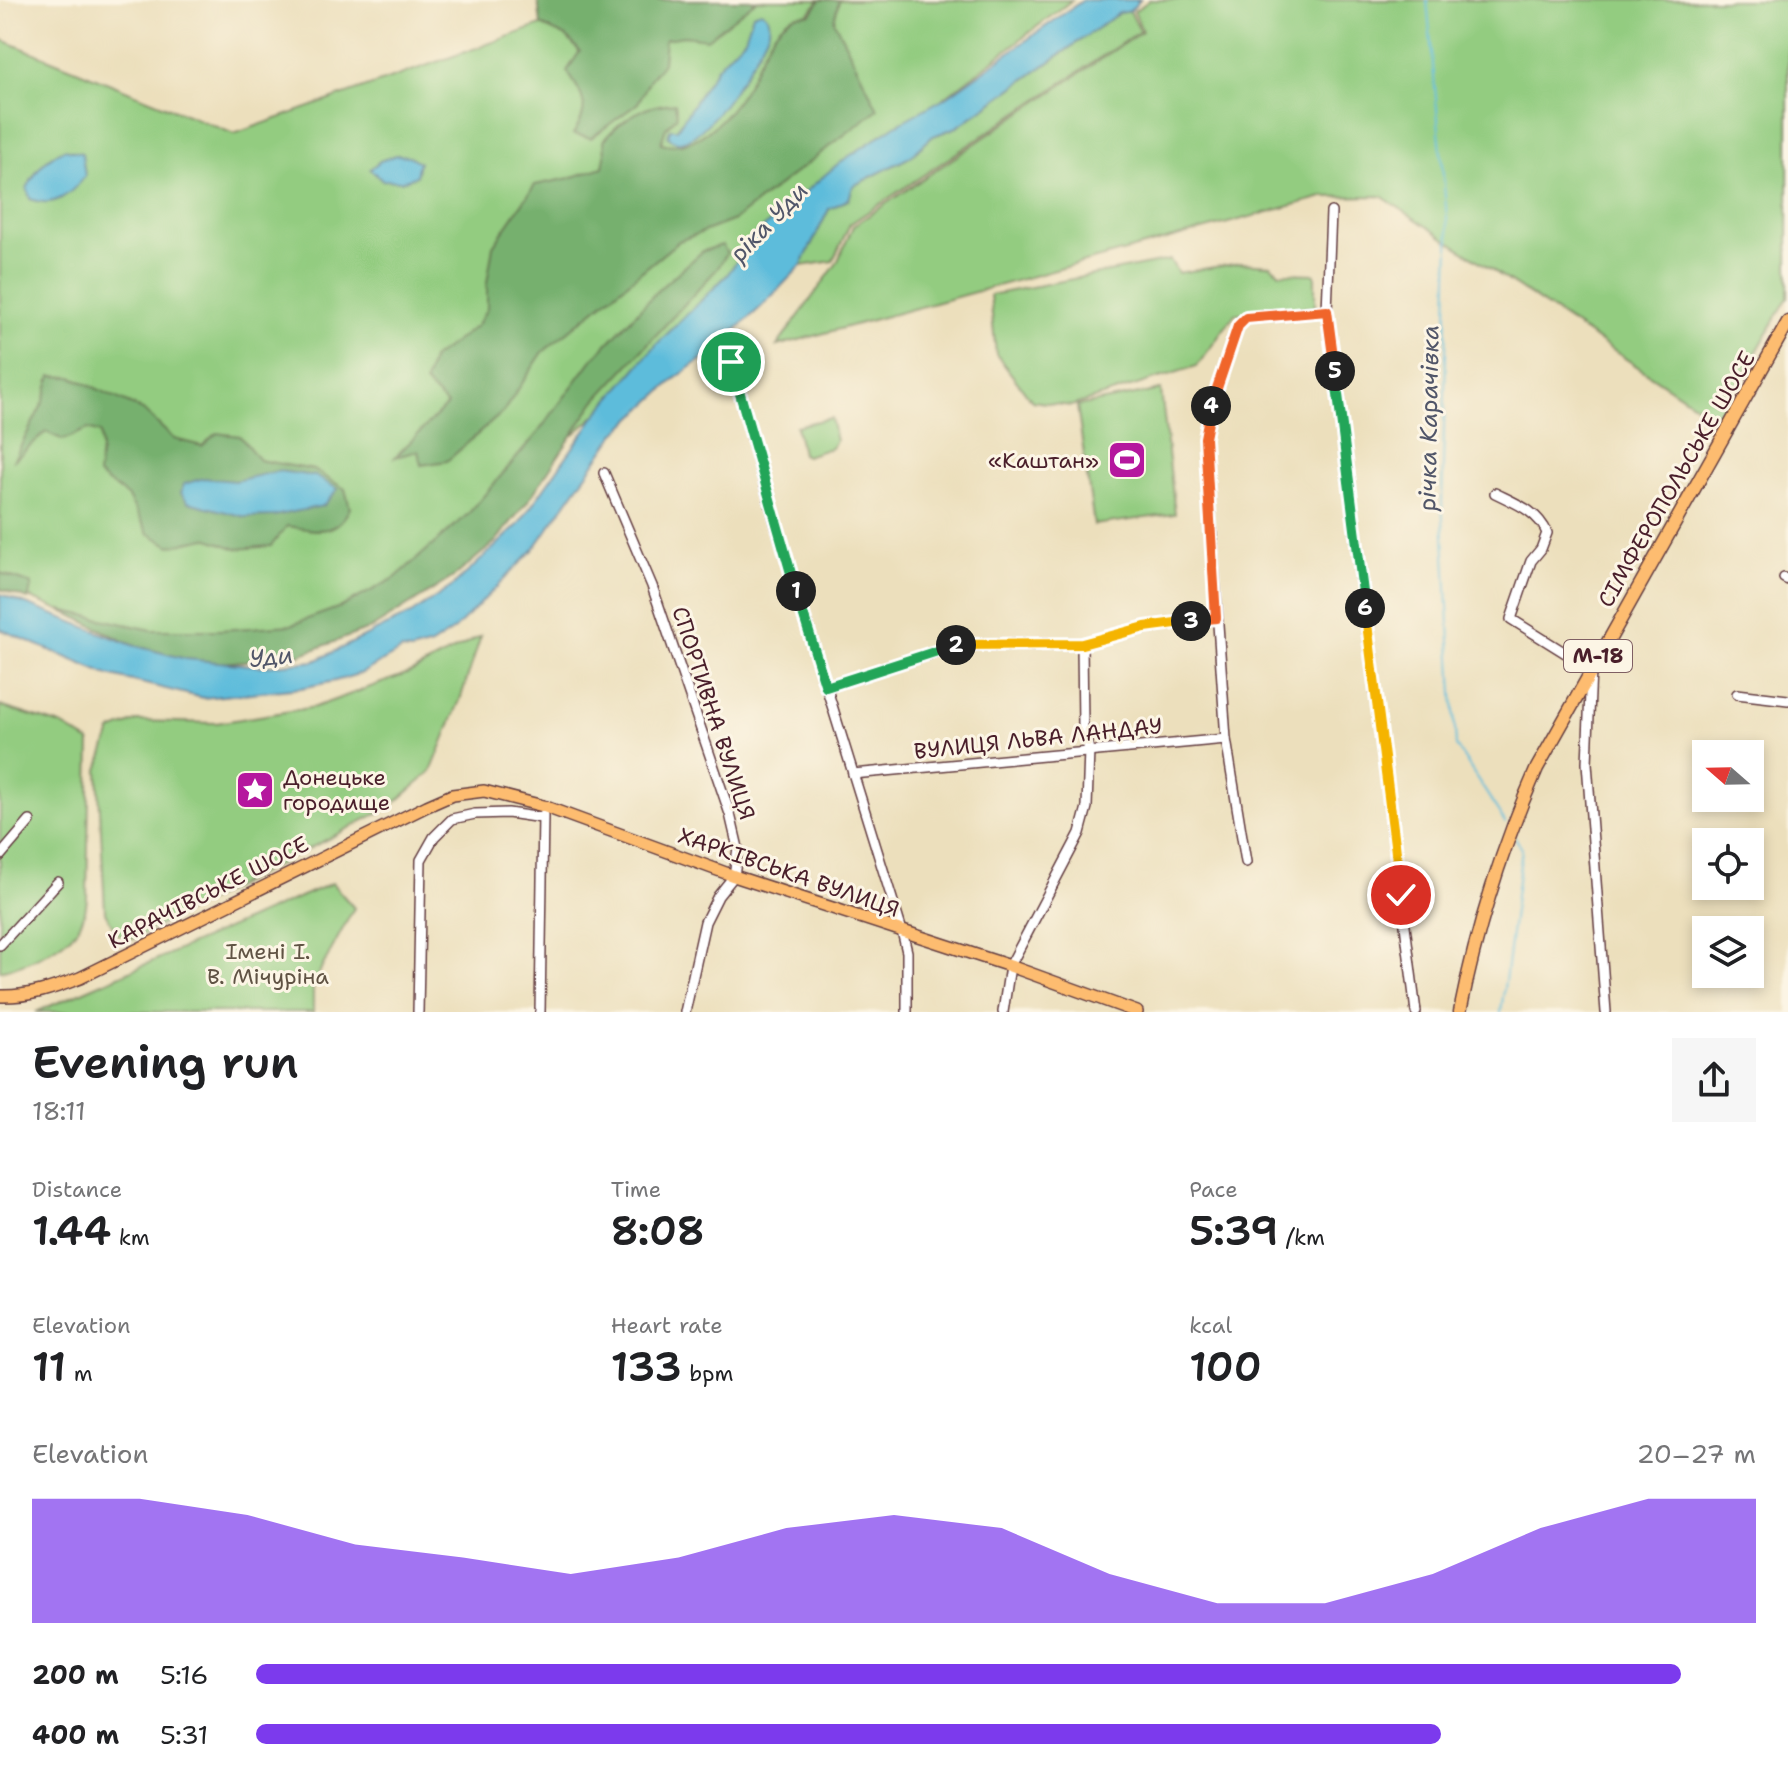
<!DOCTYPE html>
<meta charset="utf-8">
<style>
body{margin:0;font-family:"Shantell Sans",sans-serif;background:#f6f6f6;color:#202124;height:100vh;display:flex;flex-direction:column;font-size:30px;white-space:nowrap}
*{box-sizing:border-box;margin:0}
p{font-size:26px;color:#757577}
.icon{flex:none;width:44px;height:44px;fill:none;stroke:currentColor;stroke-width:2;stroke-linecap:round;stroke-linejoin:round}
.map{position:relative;height:1012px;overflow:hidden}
.drawer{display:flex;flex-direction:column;background:#fff;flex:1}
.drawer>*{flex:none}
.needle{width:52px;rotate:290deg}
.fabs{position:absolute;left:1692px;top:740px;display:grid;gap:16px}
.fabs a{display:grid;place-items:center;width:72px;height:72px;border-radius:0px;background:#fff;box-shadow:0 4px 12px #0003;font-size:40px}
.pin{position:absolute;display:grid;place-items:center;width:68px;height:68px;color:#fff;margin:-34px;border:4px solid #fff;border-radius:50%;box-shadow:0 2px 8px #0007}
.km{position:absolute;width:40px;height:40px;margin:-20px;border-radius:50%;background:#222;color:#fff;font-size:22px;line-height:40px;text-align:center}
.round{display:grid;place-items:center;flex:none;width:84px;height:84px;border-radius:0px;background:#f6f6f6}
.head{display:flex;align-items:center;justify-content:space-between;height:136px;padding:0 32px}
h1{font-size:44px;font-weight:600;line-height:60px}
.figures{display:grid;grid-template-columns:repeat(3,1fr);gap:12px;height:136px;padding:8px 32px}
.figures div{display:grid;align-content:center}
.figures b{font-size:40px;font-weight:600}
.figures small{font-size:22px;font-weight:400}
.figures p{font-size:22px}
.chart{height:224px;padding:16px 32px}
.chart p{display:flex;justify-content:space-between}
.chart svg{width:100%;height:144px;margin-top:8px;fill:#7c3aed;opacity:.7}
ul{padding:0 32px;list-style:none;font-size:26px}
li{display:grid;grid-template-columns:128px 96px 1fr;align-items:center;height:60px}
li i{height:20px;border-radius:10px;background:#7c3aed}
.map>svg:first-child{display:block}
.green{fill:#93cc80;stroke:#6e7656;stroke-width:2}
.forest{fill:#76b06e;stroke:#60684c;stroke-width:2}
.water{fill:#5dbcdb;stroke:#546e83;stroke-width:2}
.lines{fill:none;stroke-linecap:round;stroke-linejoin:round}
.stream{stroke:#5dbcdb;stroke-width:2}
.minor-casing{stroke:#623c41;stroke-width:12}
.major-casing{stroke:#623c41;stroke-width:14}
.highway-casing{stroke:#623c41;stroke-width:15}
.minor{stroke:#fff;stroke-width:9}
.major{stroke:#fdbc6f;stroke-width:11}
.highway{stroke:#fdbc6f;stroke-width:12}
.split-1-casing{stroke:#fff;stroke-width:16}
.split-2-casing{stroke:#fff;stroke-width:16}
.split-3-casing{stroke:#fff;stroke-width:16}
.split-4-casing{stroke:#fff;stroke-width:16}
.split-5-casing{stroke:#fff;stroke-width:16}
.split-6-casing{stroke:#fff;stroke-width:16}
.split-7-casing{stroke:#fff;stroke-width:16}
.split-8-casing{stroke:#fff;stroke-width:16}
.split-1{stroke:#22a559;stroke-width:10}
.split-2{stroke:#22a559;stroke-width:10}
.split-3{stroke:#f5b400;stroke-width:10}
.split-4{stroke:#f0652b;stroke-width:10}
.split-5{stroke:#f0652b;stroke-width:10}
.split-6{stroke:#22a559;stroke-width:10}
.split-7{stroke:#f5b400;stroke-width:10}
.split-8{stroke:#f5b400;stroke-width:10}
.labels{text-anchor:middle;stroke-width:6;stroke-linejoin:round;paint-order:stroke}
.shield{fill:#fcf5e5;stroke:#7f5f63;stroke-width:2}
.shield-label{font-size:20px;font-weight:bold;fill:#4a1f2b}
.poi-label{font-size:22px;fill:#4a1f2b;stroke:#fcf5e5;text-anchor:end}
.street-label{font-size:22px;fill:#4a1f2b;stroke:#fcf5e5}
.park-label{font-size:22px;fill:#605344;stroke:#fcf5e5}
.water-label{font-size:24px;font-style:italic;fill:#515669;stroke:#fcf5e5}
</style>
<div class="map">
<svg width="1788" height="1012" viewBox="0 0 1788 1012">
<rect width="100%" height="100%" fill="#fcf5e5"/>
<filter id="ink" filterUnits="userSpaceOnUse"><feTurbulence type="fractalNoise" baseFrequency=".0125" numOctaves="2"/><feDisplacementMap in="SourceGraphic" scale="16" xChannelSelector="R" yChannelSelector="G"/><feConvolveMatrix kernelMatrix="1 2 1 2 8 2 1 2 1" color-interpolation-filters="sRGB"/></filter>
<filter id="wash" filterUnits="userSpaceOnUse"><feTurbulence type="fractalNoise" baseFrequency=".006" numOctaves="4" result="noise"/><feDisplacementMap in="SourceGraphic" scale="32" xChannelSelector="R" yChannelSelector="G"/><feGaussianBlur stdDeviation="1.8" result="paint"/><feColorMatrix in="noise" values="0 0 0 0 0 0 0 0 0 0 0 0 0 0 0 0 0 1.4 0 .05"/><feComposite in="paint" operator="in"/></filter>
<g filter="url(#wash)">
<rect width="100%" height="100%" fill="#ecdfbc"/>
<g class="green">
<polygon points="706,0 819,0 809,13 834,21 839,0 1072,0 941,100 879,136 719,283 596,415 394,589 269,637 135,642 0,585 0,39 234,134 541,25 567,37 580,52"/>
<polygon points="1150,0 1788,0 1788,297 1718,420 1381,196 1323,197 777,346 837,263 853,226 1142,31 1134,11"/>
<polygon points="1130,11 1140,31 850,224 833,261 801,266 829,209 849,199 853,186 910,157 933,136 957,127 1119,13"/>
<polygon points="1170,260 1178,273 1240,263 1270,265 1280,273 1315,274 1315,307 1235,314 1197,366 1071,406 1032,401 996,354 990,295"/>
<polygon points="1161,390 1175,514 1094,525 1077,406"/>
<polygon points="831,418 836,441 831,448 806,456 802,454 796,426"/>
<polygon points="481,636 460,700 431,772 390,807 134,939 117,934 105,912 98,770 111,731 137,721 216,723 315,707 412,672"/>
<path d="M0,706l61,19 29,17 -3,156c-1,6 -1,13 -4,19 -10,29 -56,47 -83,54z"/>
<polygon points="332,883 354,908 313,984 313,1012 36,1012"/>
</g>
<g class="forest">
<path d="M538,0h219l-50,39 -23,-3 -19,3 -2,24 -13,16 -12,24 -47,35 -18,-4c19,-27 10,-38 -6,-63l13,-20 -13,-14 -26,-12z"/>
<path d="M820,0h19l-5,21 44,88 -144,111 -55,21 -136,111 -40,60 -56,49 -26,4 -3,-14 -23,6 52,-52 -22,-22 7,-24 44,-33 11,-17v-26l6,-37 42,-61 35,-7 33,-11 2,-11 -1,-16c18,-22 42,-36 71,-37l2,13 -11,12 -5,15c35,10 66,-26 83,-53 15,-23 23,-60 48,-73 5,-3 14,-3 19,-3z"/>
<polygon points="722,245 727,253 718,268 595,401 529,500 495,542 455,576 374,627 294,657 220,663 186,659 132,645 61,610 152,630 219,630 291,625 343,606 395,578 468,514 537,434 591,361 660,288 703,251"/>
<path d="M51,376l21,1 71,33 31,29 28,7 15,-13 23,3 19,24 55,10 31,19 5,19c-15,30 -35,22 -63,18l-16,20 -34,3 -31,-11 -36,8 -22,-13 -20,-36 -30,-22 3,-26 -1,-16 -12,-4 -25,11 -17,-8 -33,29 31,-60z"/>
<polygon points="0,573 32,584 28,599 0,589"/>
</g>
<g class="water">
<polygon points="1083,0 1140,0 1130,11 1119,13 957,127 933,136 910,157 853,186 849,199 829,209 801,266 761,307 713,351 676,378 616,433 533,550 454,630 431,645 411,651 402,650 362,673 335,681 301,688 203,698 108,675 0,629 0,594 132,645 186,659 261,666 315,661 411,614 454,585 518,525 596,415 656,345 727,275 755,235 839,163 896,125 948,96"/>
<path d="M761,11c9,5 9,10 8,19 -11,25 -61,111 -90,112 -4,0 -7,-2 -11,-5l2,-8h7l41,-63 27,-28 8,-24z"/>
<path d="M65,149l17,4 3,23c-14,18 -31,33 -55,23l-3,-11c11,-20 17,-29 38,-39z"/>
<polygon points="396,155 409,156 419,162 416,176 402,181 382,180 370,169 380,161"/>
<polygon points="278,471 315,476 338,489 323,506 274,516 245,517 188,502 181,493 184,484 204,478 235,481"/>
</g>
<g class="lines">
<g class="stream">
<polyline points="1427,0 1449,240 1442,502 1456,746 1505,822"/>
<polyline points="1501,1012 1522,849 1515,837"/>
</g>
</g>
</g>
<g filter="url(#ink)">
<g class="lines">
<g class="minor-casing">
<g id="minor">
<polyline points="1331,212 1327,311 1416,1012"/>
<polyline points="731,362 776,525 902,931 907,952 907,1012"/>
<polyline points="604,473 652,586 730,814 738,848 734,876 718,896 705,922 685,1012"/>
<path d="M1495,493c20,10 43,18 52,40l-6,16 -10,12 -20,58 80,50 -4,94 19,249"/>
<polyline points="1784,578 1788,580"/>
<polyline points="826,687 958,645 1082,644 1145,627 1216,618"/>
<polyline points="1737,694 1788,700"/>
<polyline points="853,774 1226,739"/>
<polyline points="0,856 30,821"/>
<polyline points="1246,862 1226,739 1205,438 1208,415 1238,326 1246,318 1327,311"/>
<polyline points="0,945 58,882"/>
<polyline points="418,1012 421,860 434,837 452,819 475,814 508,813 542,818"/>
<polyline points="540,1012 543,815"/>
<polyline points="1003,1012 1010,966 1080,833 1087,807 1089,750 1083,727 1082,644"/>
</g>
</g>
<g class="major-casing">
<path id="major" d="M0,996c29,1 54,-8 80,-18l347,-172 25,-11 32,-4 59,15 191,70 276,90 127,46"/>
</g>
<g class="highway-casing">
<path id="highway" d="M1460,1012c17,-85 42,-165 77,-244l251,-446"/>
</g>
<use href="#minor" class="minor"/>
<use href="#major" class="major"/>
<use href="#highway" class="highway"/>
</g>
</g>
<g class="lines" filter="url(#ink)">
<g class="split-1-casing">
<polyline id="split-1" points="731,362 796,591"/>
</g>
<g class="split-2-casing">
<polyline id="split-2" points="796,591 826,687 956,645"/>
</g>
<g class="split-3-casing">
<polyline id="split-3" points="956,645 1082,644 1145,627 1191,621"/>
</g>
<g class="split-4-casing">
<polyline id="split-4" points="1191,621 1216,618 1205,438 1211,406"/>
</g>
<g class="split-5-casing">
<polyline id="split-5" points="1211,406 1238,326 1246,318 1327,311 1335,371"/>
</g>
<g class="split-6-casing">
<polyline id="split-6" points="1335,371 1365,608"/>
</g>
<g class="split-7-casing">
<polyline id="split-7" points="1365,608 1395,844"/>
</g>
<g class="split-8-casing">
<polyline id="split-8" points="1395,844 1401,895"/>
</g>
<use href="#split-1" class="split-1"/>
<use href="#split-2" class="split-2"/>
<use href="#split-3" class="split-3"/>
<use href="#split-4" class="split-4"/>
<use href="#split-5" class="split-5"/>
<use href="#split-6" class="split-6"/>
<use href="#split-7" class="split-7"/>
<use href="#split-8" class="split-8"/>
</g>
<defs>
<g id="stadium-square" transform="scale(2)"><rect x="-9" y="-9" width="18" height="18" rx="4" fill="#b5179e" stroke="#fcf5e5"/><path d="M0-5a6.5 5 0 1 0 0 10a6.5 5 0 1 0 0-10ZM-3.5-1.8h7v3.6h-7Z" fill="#fff"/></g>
<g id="sight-square" transform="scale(2)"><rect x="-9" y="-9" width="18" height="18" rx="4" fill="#b5179e" stroke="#fcf5e5"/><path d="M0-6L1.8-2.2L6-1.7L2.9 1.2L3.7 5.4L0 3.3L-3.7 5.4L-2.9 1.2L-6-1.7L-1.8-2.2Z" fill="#fff"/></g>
</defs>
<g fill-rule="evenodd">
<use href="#stadium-square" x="1127" y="460"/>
<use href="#sight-square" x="255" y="790"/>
</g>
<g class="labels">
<rect class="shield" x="1564" y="640" width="68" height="32" rx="6"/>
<g class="shield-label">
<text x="1598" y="663">М-18</text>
</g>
<g class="poi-label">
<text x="1099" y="468">«Каштан»</text>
<text x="283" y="785" text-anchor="start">Донецьке<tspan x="283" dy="25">городище</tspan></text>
</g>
<g class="street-label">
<text transform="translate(1676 479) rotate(-60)" y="8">СІМФЕРОПОЛЬСЬКЕ ШОСЕ</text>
<text transform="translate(714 713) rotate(72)" y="8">СПОРТИВНА ВУЛИЦЯ</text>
<text transform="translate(1038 738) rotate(-6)" y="8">ВУЛИЦЯ ЛЬВА ЛАНДАУ</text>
<text transform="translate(789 872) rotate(19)" y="8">ХАРКІВСЬКА ВУЛИЦЯ</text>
<text transform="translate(208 892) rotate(-27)" y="8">КАРАЧІВСЬКЕ ШОСЕ</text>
</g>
<g class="park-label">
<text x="268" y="959">Імені І.<tspan x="268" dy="25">В. Мічуріна</tspan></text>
</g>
<g class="water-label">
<text transform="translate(769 222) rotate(-46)" y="8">ріка Уди</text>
<text transform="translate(1429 418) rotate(-89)" y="8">річка Карачівка</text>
<text transform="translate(271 657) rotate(-6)" y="8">Уди</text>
</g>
</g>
</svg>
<div class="fabs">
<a><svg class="needle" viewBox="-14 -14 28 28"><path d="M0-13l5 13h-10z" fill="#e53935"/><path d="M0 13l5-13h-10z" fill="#757577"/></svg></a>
<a><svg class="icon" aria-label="locate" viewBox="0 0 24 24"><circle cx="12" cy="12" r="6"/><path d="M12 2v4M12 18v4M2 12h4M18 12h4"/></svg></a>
<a><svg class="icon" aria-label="layers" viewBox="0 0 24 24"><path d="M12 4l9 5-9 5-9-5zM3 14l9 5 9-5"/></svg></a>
</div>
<div class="pin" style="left:731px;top:362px;background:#1e9e55"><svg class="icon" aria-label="arrive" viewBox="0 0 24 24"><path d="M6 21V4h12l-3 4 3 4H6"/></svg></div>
<div class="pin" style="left:1401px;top:895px;background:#d93025"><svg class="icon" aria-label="check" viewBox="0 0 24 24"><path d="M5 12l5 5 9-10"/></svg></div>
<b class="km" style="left:796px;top:591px">1</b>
<b class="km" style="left:956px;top:645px">2</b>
<b class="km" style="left:1191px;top:621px">3</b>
<b class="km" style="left:1211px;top:406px">4</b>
<b class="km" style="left:1335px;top:371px">5</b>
<b class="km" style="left:1365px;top:608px">6</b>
</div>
<section class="drawer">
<div class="head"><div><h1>Evening run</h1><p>18:11</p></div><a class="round"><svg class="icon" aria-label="share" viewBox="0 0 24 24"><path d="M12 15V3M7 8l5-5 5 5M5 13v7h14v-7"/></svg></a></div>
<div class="figures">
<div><p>Distance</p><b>1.44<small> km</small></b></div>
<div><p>Time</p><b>8:08</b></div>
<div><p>Pace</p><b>5:39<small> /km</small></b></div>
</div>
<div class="figures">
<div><p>Elevation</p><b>11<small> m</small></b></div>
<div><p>Heart rate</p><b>133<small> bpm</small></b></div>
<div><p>kcal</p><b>100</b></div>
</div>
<div class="chart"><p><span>Elevation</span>20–27 m</p>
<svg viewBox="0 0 160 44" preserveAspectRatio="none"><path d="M0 44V6L10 6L20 11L30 20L40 24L50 29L60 24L70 15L80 11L90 15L100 29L110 38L120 38L130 29L140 15L150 6L160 6V44z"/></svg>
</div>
<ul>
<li><b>200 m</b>5:16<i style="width:95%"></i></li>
<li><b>400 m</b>5:31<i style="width:79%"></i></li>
</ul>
</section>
